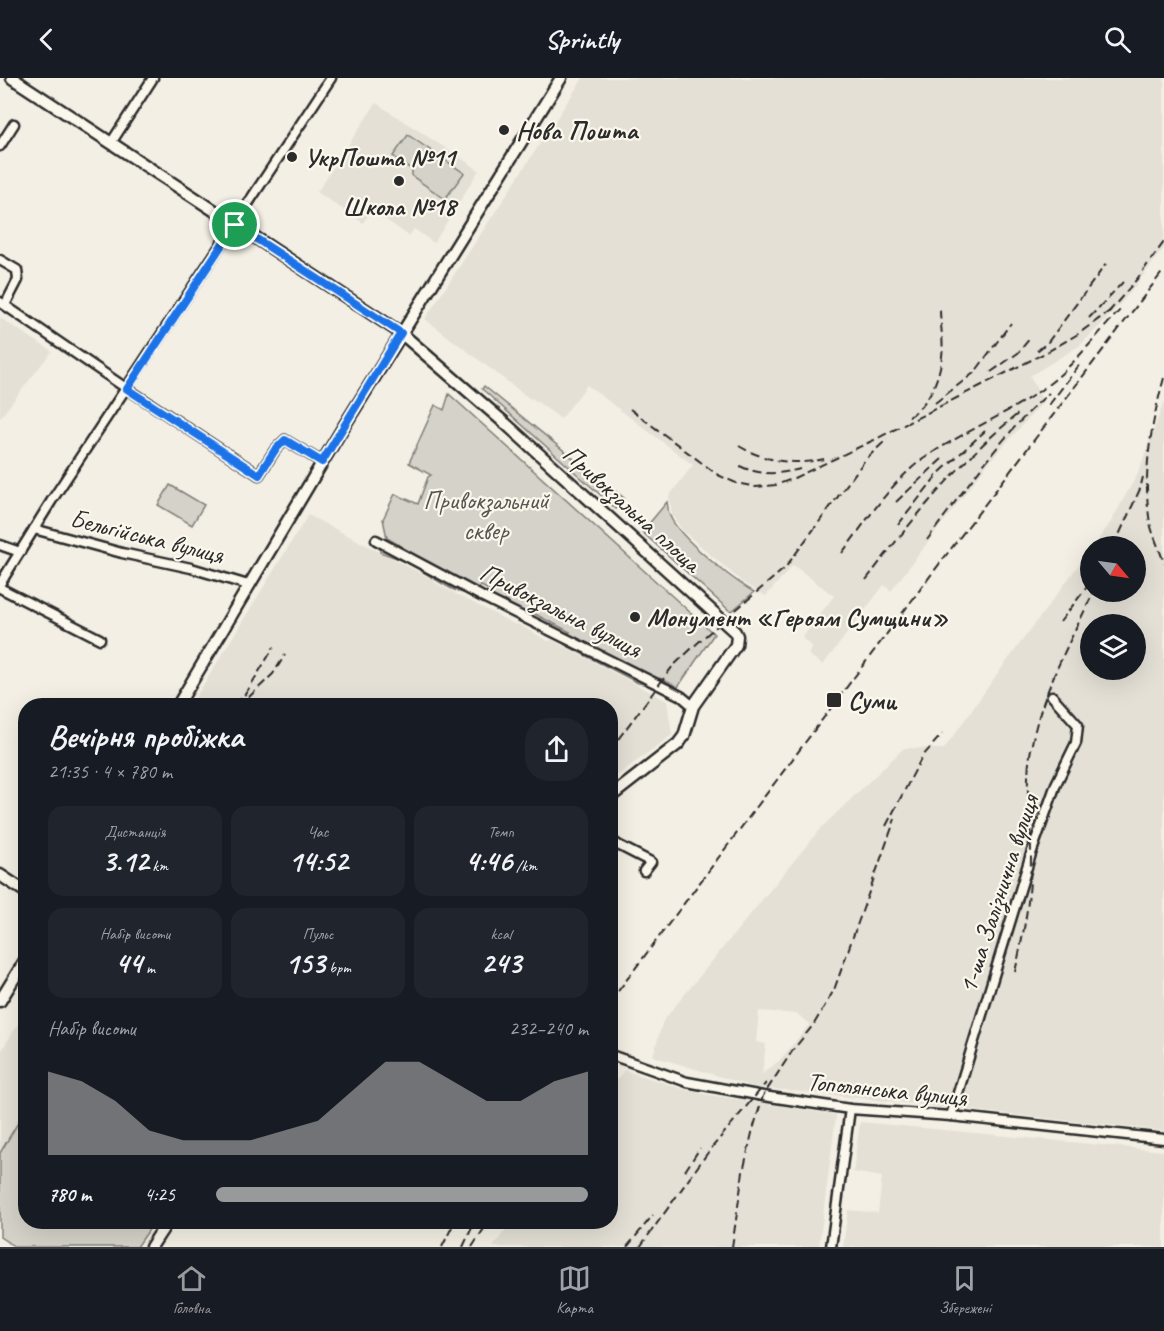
<!DOCTYPE html>
<html lang="uk">
<meta charset="utf-8">
<style>
body{margin:0;font-family:Caveat,sans-serif;background:#20242c;color:#f1f3f6;height:100vh;display:flex;flex-direction:column;font-size:22px;white-space:nowrap}
*{box-sizing:border-box;margin:0}
p{font-size:20px;color:#9ea1a6}
.icon{flex:none;width:33px;height:33px;fill:none;stroke:currentColor;stroke-width:2;stroke-linecap:round;stroke-linejoin:round}
.map{position:relative;flex:1;overflow:hidden}
.drawer{position:absolute;left:18px;top:620px;width:600px;height:531px;display:flex;flex-direction:column;background:#171b24;border-radius:24px;box-shadow:0 6px 24px #0002}
.drawer>*{flex:none}
.needle{width:39px;rotate:119deg}
.fabs{position:absolute;left:1080px;top:458px;display:grid;gap:12px}
.fabs a{display:grid;place-items:center;width:66px;height:66px;border-radius:50%;background:#171b24;box-shadow:0 6px 24px #0002;font-size:30px}
.pin{position:absolute;display:grid;place-items:center;width:51px;height:51px;color:#fff;margin:-26px;border:3px solid #fff;border-radius:50%;box-shadow:0 2px 6px #0007}
.round{display:grid;place-items:center;flex:none;width:63px;height:63px;border-radius:24px;background:#20242c}
.overview{display:flex;align-items:center;justify-content:space-between;height:102px;padding:0 30px}
h1{font-size:33px;font-weight:800;line-height:45px}
.metrics{display:grid;grid-template-columns:repeat(3,1fr);gap:9px;height:102px;padding:6px 30px}
.metrics div{display:grid;align-content:center;border-radius:15px;background:#20242c;text-align:center}
.metrics b{font-size:30px;font-weight:800}
.metrics small{font-size:16px;font-weight:400}
.metrics p{font-size:16px}
.chart{height:168px;padding:12px 30px}
.chart p{display:flex;justify-content:space-between}
.chart svg{width:100%;height:108px;margin-top:6px;fill:#98999b;opacity:.7}
ul{padding:0 30px;list-style:none;font-size:20px}
li{display:grid;grid-template-columns:96px 72px 1fr;align-items:center;height:45px}
li i{height:15px;border-radius:8px;background:#98999b}
header{display:flex;justify-content:space-between;align-items:center;height:78px;padding:0 30px;background:#171b24;font-size:27px;font-weight:800}
.tabs{display:flex;justify-content:space-around;align-items:center;height:84px;border-top:2px solid #363941;background:#171b24;font-size:16px;color:#9ea1a6}
.tabs a{display:grid;justify-items:center;gap:3px}
.tabs .active{color:#98999b}
.map>svg:first-child{display:block}
.built{fill:#e4e0d6;fill-rule:evenodd}
.green{fill:#d5d2c9;stroke:#807e7a;stroke-width:1.5}
.lines{fill:none;stroke-linecap:round;stroke-linejoin:round}
.minor-casing{stroke:#2b2b2b;stroke-width:13}
.major-casing{stroke:#2b2b2b;stroke-width:15}
.minor{stroke:#fbf7ec;stroke-width:8}
.major{stroke:#fbf7ec;stroke-width:10}
.rail{stroke:#2b2b2b;stroke-width:2;stroke-dasharray:9 4.5;stroke-linecap:butt}
.route-casing{stroke:#fff;stroke-width:12}
.route{stroke:#1a73e8;stroke-width:8}
.poi-dot{fill:#2b2b2b;stroke:#fbf7ec;stroke-width:2}
.labels{text-anchor:middle;stroke-width:4.5;stroke-linejoin:round;paint-order:stroke}
.poi-label{font-size:26px;font-weight:bold;fill:#2b2b2b;stroke:#fbf7ec;text-anchor:start}
.park-label{font-size:26px;fill:#565552;stroke:#fbf7ec}
.street-label{font-size:26px;fill:#2b2b2b;stroke:#fbf7ec}
</style>
<header><svg class="icon" aria-label="back" viewBox="0 0 24 24"><path d="M15 5l-7 7 7 7"/></svg>Sprintly<svg class="icon" aria-label="search" viewBox="0 0 24 24"><circle cx="10" cy="10" r="6"/><path d="M15 15l6 6"/></svg></header>
<div class="map">
<svg width="1164" height="1169" viewBox="0 0 1164 1169">
<rect width="100%" height="100%" fill="#f3efe4"/>
<filter id="ink" filterUnits="userSpaceOnUse"><feTurbulence type="fractalNoise" baseFrequency=".0167" numOctaves="2"/><feDisplacementMap in="SourceGraphic" scale="12" xChannelSelector="R" yChannelSelector="G"/><feConvolveMatrix kernelMatrix="1 2 1 2 8 2 1 2 1" color-interpolation-filters="sRGB"/></filter>
<g filter="url(#ink)">
<g class="built">
<polygon points="583,0 1164,0 1164,159 1162,161 1164,162 1164,170 1132,212 1107,241 1079,268 1030,298 1043,324 988,385 891,513 884,507 823,587 808,576 813,569 802,560 834,518 793,487 766,518 742,504 682,452 672,437 669,418 693,387 587,307 561,341 532,320 530,321 425,241"/>
<polygon points="376,25 479,92 434,165 414,151 409,158 372,132 363,145 317,114"/>
<polygon points="0,240 52,273 0,340"/>
<path d="M1164,324v729l-410,-44 -101,-31 10,-35 157,-192 84,-81 40,1 54,-76 92,-123v41h46v-45h-42l18,-26 26,-47zM1090,546h46v45h-46zM759,933l38,3 13,10 -31,37 -17,13 4,-30 -10,-2z"/>
<polygon points="308,437 432,501 437,506 516,547 518,546 548,563 552,562 667,623 672,657 611,702 610,627 191,627"/>
<polygon points="25,935 25,1033 0,1075 0,975"/>
<polygon points="624,992 683,1011 704,1016 836,1037 819,1169 493,1169 512,1143 610,1143 611,1011"/>
<polygon points="860,1044 1164,1073 1164,1169 843,1169 848,1132 878,1135 882,1099 853,1094"/>
</g>
<g class="green">
<polygon points="408,57 464,95 445,121 412,98 412,92 393,78"/>
<polygon points="484,308 579,385 577,388 591,399 594,397 624,420 616,431 482,311"/>
<path d="M449,316l265,240 -36,53 -18,-9 -10,7 -12,-2 -73,-38 -4,-6 1,-4 8,-3 -41,-21 -3,4 -15,-6 -3,-7 -16,-4 -1,-4 2,-2 -12,-6 -9,8c-19,0 -36,-15 -52,-24l-2,-4 -38,-14v-8l19,4 2,-2 -14,-8 -4,-19 12,-25 23,10 10,-27 3,-2 -22,-12 26,-58 9,5z"/>
<polygon points="170,407 204,427 192,447 158,427"/>
<path d="M667,424c1,5 1,10 3,14 9,22 63,64 84,76l-23,20 -89,-80z"/>
<polygon points="25,1033 26,1143 155,1143 137,1169 15,1169 0,1159 0,1075"/>
</g>
<g class="lines">
<g class="minor-casing">
<g id="minor">
<polyline points="111,65 153,0"/>
<polyline points="0,68 14,46"/>
<polyline points="0,182 17,192 18,202 5,227"/>
<polyline points="0,224 120,306 259,397 275,372 285,362 322,384"/>
<polyline points="34,451 122,475 191,490 248,507"/>
<polyline points="376,462 481,518 681,618 693,628"/>
<polyline points="0,467 20,474"/>
<polyline points="0,506 52,422 331,0"/>
<polyline points="0,510 100,561"/>
<polyline points="610,761 618,767 651,784 644,793"/>
<polyline points="611,977 687,1004 763,1018 850,1031 951,1038 1164,1061"/>
<polyline points="951,1038 1031,776 1056,706 1076,665 1078,647 1052,618"/>
<polyline points="831,1169 850,1031"/>
</g>
</g>
<g class="major-casing">
<g id="major">
<polyline points="12,0 401,255 506,346 735,554 737,558 736,567 693,628 684,658 678,666 610,719"/>
<polyline points="178,627 341,353 561,0"/>
<polyline points="0,797 26,814"/>
<polyline points="0,923 26,881"/>
<polyline points="151,1169 168,1143"/>
</g>
</g>
<use href="#minor" class="minor"/>
<use href="#major" class="major"/>
<g class="rail">
<polyline points="1108,235 1137,201 1164,164"/>
<polyline points="1089,240 1124,203"/>
<polyline points="1037,273 1048,264 1106,186"/>
<polyline points="991,294 1018,275 1031,259"/>
<path d="M1164,300c-13,46 -22,97 -14,145 3,13 10,27 14,40"/>
<polyline points="935,325 975,294 1011,245"/>
<polyline points="1049,327 1080,286"/>
<polyline points="630,331 718,397 736,405 756,409 776,407 792,401 874,362 1047,274 1078,256 1111,232"/>
<path d="M909,339c20,-14 30,-37 33,-61 2,-15 -2,-32 -2,-47"/>
<path d="M739,368c25,15 56,20 85,13"/>
<path d="M740,388c20,10 39,8 60,3"/>
<polyline points="896,424 944,379"/>
<polyline points="898,447 938,396 985,353"/>
<path d="M927,462c39,-52 73,-103 122,-147"/>
<polyline points="1114,468 1140,411 1143,399"/>
<path d="M842,475c24,-31 46,-67 77,-91 41,-30 90,-47 130,-78 25,-19 51,-53 73,-76"/>
<path d="M866,502c46,-60 93,-119 153,-167"/>
<polyline points="1060,544 1090,505"/>
<polyline points="249,619 273,596 285,577"/>
<polyline points="235,627 246,615 274,569"/>
<polyline points="610,672 673,588 703,560 785,490 865,382 887,361"/>
<polyline points="886,748 922,679 942,656"/>
<path d="M1015,894c9,-40 16,-76 16,-118 0,-37 -7,-68 0,-105 9,-54 40,-109 63,-158"/>
<polyline points="610,924 934,493 1164,192"/>
<polyline points="685,1093 700,1070"/>
<polyline points="442,1169 455,1143"/>
<polyline points="463,1169 475,1143"/>
<polyline points="472,1169 489,1143"/>
<polyline points="627,1169 653,1137"/>
<polyline points="640,1169 709,1073 766,1005"/>
<polyline points="732,1169 743,1094 752,1055 763,1018 793,972 814,946 834,912 895,741"/>
</g>
</g>
</g>
<g class="lines" filter="url(#ink)">
<g class="route-casing">
<polygon id="route" points="235,147 401,255 322,384 285,362 275,372 259,397 127,311"/>
</g>
<use href="#route" class="route"/>
</g>
<g class="poi-dot">
<circle cx="504" cy="52" r="6"/>
<circle cx="292" cy="79" r="6"/>
<circle cx="399" cy="103" r="6"/>
<circle cx="635" cy="539" r="6"/>
<rect x="826" y="614" width="16" height="16" rx="3"/>
</g>
<g class="labels">
<g class="poi-label">
<text x="516" y="61">Нова Пошта</text>
<text x="304" y="88">УкрПошта №11</text>
<text x="399" y="137" text-anchor="middle">Школа №18</text>
<text x="647" y="548">Монумент «Героям Сумщини»</text>
<text x="848" y="631">Суми</text>
</g>
<g class="park-label">
<text x="486" y="431">Привокзальний<tspan x="486" dy="30">сквер</tspan></text>
</g>
<g class="street-label">
<text transform="translate(632 430) rotate(42)" y="9">Привокзальна площа</text>
<text transform="translate(147 458) rotate(14)" y="9">Бельгійська вулиця</text>
<text transform="translate(561 532) rotate(27)" y="9">Привокзальна вулиця</text>
<text transform="translate(998 816) rotate(-72)" y="9">1-ша Залізнична вулиця</text>
<text transform="translate(887 1011) rotate(6)" y="9">Тополянська вулиця</text>
</g>
</g>
</svg>
<div class="fabs">
<a><svg class="needle" viewBox="-14 -14 28 28"><path d="M0-13l5 13h-10z" fill="#e53935"/><path d="M0 13l5-13h-10z" fill="#9ea1a6"/></svg></a>
<a><svg class="icon" aria-label="layers" viewBox="0 0 24 24"><path d="M12 4l9 5-9 5-9-5zM3 14l9 5 9-5"/></svg></a>
</div>
<div class="pin" style="left:235px;top:147px;background:#1e9e55"><svg class="icon" aria-label="arrive" viewBox="0 0 24 24"><path d="M6 21V4h12l-3 4 3 4H6"/></svg></div>
<section class="drawer">
<div class="overview"><div><h1>Вечірня пробіжка</h1><p>21:35 · 4 × 780 m</p></div><a class="round"><svg class="icon" aria-label="share" viewBox="0 0 24 24"><path d="M12 15V3M7 8l5-5 5 5M5 13v7h14v-7"/></svg></a></div>
<div class="metrics">
<div><p>Дистанція</p><b>3.12<small> km</small></b></div>
<div><p>Час</p><b>14:52</b></div>
<div><p>Темп</p><b>4:46<small> /km</small></b></div>
</div>
<div class="metrics">
<div><p>Набір висоти</p><b>44<small> m</small></b></div>
<div><p>Пульс</p><b>153<small> bpm</small></b></div>
<div><p>kcal</p><b>243</b></div>
</div>
<div class="chart"><p><span>Набір висоти</span>232–240 m</p>
<svg viewBox="0 0 160 44" preserveAspectRatio="none"><path d="M0 44V10L10 14L20 22L30 34L40 38L50 38L60 38L70 34L80 30L90 18L100 6L110 6L120 14L130 22L140 22L150 14L160 10V44z"/></svg>
</div>
<ul>
<li><b>780 m</b>4:25<i style="width:100%"></i></li>
</ul>
</section>
</div>
<nav class="tabs">
<a class="active"><svg class="icon" aria-label="home" viewBox="0 0 24 24"><path d="M3 11l9-7 9 7M6 9v11h12V9"/></svg>Головна</a>
<a><svg class="icon" aria-label="map" viewBox="0 0 24 24"><path d="M3 6l6-2 6 2 6-2v14l-6 2-6-2-6 2zM9 4v14M15 6v14"/></svg>Карта</a>
<a><svg class="icon" aria-label="saved" viewBox="0 0 24 24"><path d="M7 4h10v16l-5-4-5 4z"/></svg>Збережені</a>
</nav>
